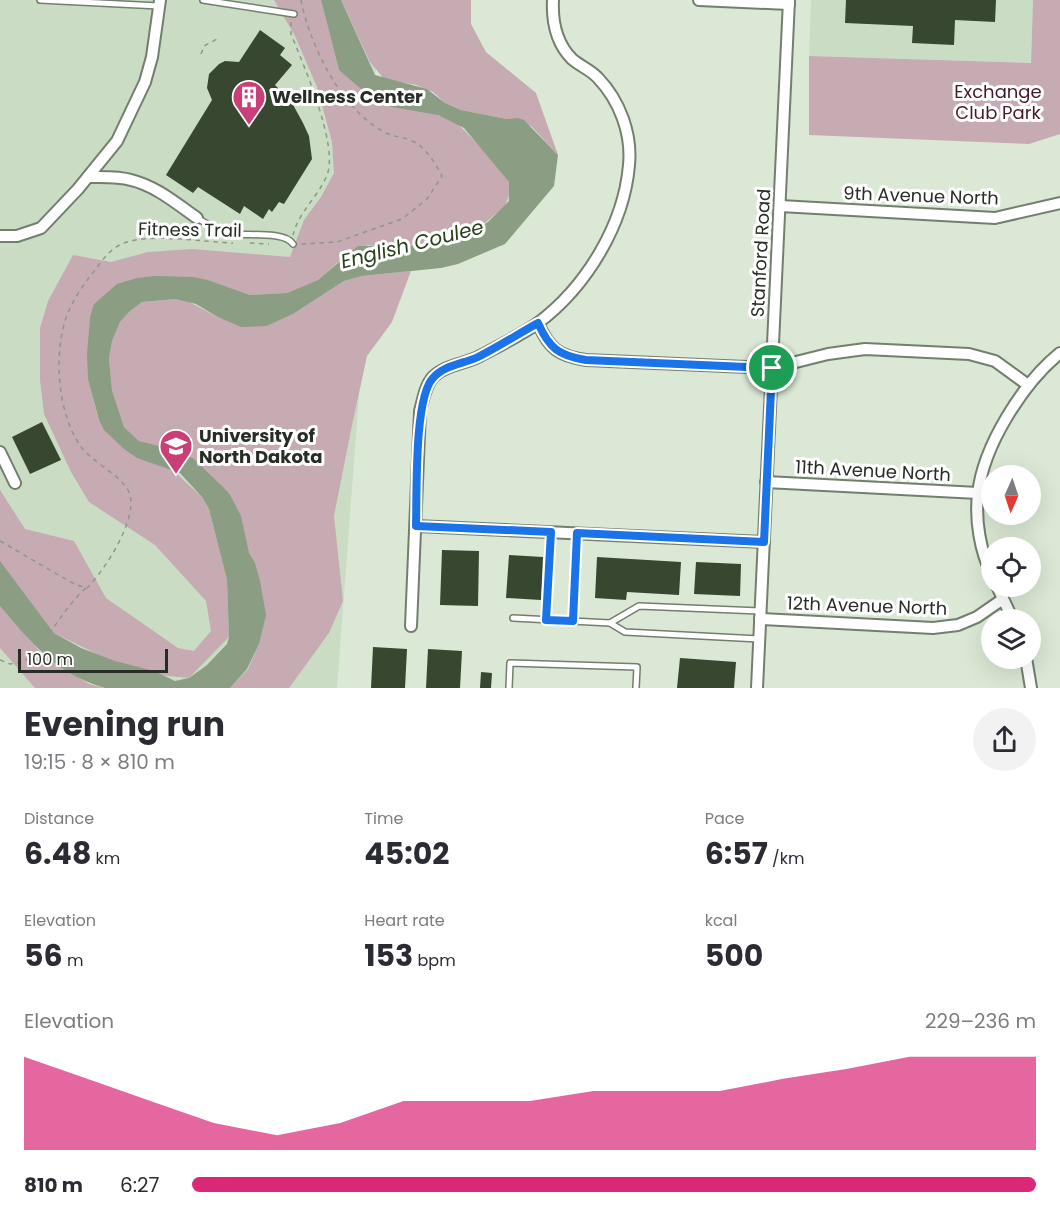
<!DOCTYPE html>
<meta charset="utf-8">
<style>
body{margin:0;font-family:Poppins,sans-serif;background:#f2f2f3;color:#2b2b33;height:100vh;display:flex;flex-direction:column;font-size:22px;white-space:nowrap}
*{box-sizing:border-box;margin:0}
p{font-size:20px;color:#7c7c81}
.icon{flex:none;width:33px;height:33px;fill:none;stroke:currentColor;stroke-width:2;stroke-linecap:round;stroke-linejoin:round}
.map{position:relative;height:688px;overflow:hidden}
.drawer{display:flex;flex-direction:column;background:#fff;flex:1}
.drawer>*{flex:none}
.needle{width:39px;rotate:183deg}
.fabs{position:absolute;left:981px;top:465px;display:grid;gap:12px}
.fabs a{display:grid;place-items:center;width:60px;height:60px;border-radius:50%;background:#fff;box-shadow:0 6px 24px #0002;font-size:30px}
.scale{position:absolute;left:18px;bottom:15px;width:150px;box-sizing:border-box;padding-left:6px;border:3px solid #272c25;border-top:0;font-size:16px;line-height:21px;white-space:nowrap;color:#272c25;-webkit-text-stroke:4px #fff;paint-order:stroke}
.pin{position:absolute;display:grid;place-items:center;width:51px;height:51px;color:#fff;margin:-26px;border:3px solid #fff;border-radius:50%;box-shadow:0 2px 6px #0007}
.round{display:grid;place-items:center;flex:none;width:63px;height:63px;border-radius:32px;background:#f2f2f3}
.headline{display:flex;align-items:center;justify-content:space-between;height:102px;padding:0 24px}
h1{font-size:33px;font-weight:700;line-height:45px}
.stats{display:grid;grid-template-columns:repeat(3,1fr);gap:9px;height:102px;padding:6px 24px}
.stats div{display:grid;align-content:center}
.stats b{font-size:30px;font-weight:700}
.stats small{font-size:16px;font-weight:400}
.stats p{font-size:16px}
.chart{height:168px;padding:12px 24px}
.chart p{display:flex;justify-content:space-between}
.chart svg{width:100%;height:108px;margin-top:6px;fill:#db2777;opacity:.7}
ul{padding:0 24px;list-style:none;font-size:20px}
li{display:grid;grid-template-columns:96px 72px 1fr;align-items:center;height:45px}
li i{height:15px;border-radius:8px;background:#db2777}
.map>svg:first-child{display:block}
.built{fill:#cbdcc4}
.green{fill:#c6abb2}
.water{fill:#8b9d83}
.building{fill:#374730}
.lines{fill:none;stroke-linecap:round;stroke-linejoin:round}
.lane-casing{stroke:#737f6e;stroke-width:8}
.street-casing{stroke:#737f6e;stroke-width:14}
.path{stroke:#8e988a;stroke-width:1.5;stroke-dasharray:4.5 4.5;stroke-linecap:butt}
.lane{stroke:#fff;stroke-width:5}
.street{stroke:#fff;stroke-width:10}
.route-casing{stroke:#fff;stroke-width:12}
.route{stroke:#1a73e8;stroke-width:8}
.labels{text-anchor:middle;stroke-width:6;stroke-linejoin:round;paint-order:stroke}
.park-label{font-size:18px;fill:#461829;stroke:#fff}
.poi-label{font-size:18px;font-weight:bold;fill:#272c25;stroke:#fff;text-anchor:start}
.street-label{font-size:18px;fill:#272c25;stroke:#fff}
.water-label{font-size:20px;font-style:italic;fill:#264119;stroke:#fff}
</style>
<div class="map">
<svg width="1060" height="688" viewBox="0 0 1060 688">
<rect width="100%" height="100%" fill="#dbe8d5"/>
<g class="built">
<polygon points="0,0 378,0 375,92 488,139 520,158 503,223 369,263 337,688 0,688"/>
<polygon points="811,0 1033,0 1031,63 809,56"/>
</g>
<g class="green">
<path d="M274,0h47l18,70 119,54 29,30 22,28v13l-4,11 -25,21 -33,9 -25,10 -37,1 -17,-2 -21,9 -29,26 -31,13 -37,2 -42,-15 -14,-3 -57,1 -47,39c-3,38 -3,66 9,103l70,47 33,30 7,12 18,71 2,57 -40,41 -31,-3 -53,-17 -51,-25 -54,-71v-72l25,39 49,12 32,57 72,50 16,3 17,-20 -5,-30 -51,-56 -66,-43 -18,-30 -27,-58 -4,-34v-52l8,-27 25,-46 38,7 37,-10 44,-3 98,8 14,-37 17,-23 13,-24 -2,-31 -15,-55 -22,-51z"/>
<polygon points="341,0 471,0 471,24 486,52 536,93 558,155 531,126 507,119 461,110 445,103 433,92 416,85 384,79 370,62"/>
<polygon points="1033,0 1060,0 1060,134 1029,144 809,135 809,56 1031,63"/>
<polygon points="411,271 392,322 367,356 351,430 334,516 343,601 329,633 289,688 230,688 248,669 259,644 246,543 229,493 214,480 153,445 139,441 124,427 112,390 109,359 112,341 120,322 130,311 142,302 175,299 187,301 218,317 267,326 293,314 344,281 362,276"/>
<polygon points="0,606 42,654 89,684 103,688 35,688 0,648"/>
</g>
<path class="water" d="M321,0h20l34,75 52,14 18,14 16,7 46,9 11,-1 6,2 34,35 -4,31 -49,58 -47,20 -17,4 -79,8 -18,5 -51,33 -26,12 -26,1 -23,-10 -22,-13 -21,-5 -33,3 -12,9 -10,11 -8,19 -3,18 3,31 12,37 15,14 40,10 15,8 35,34 12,23 8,37 6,10 5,18 6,34 -7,29 -12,25 -17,19h-125c-48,-14 -73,-44 -105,-82v-45l54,72 27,15 34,13 39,10 21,10 14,-3 18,-13 20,-21 2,-7 -2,-57 -18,-71 -7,-12 -22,-24 -43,-15 -13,-9 -20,-19 -5,-10 -11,-41 -1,-25 3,-37 4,-13 23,-20 20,-6 18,-2 39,1 14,3 42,15 37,-2 31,-13 40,-34h64l17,-5 8,-5 33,-9 8,-5 21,-21v-19l-45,-54 -26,-13 -46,-8 -18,-7 -35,-30z"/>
<g class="building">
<polygon points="846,0 996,0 995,22 955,20 954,45 912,43 913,26 845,23"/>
<polygon points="260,30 285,48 280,55 292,65 275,85 291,101 303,123 309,136 312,159 284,204 279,202 272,212 269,209 263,219 244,206 240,214 198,187 193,193 166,175 212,100 207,88 209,74 219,64 225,61 239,62"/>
<polygon points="42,422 61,460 30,474 12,437"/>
<polygon points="442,550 479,551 478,606 440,605"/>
<polygon points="509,555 543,557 541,600 506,598"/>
<polygon points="597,557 681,562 679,595 627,592 626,600 595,598"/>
<polygon points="696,562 741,564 740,596 694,594"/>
<polygon points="373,647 407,649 405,688 371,688"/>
<polygon points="428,649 462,651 460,688 426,688"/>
<polygon points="680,658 736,662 734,688 677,688"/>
<polygon points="481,672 492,673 491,688 480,688"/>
</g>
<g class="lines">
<g class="lane-casing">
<g id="lane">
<polyline points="40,0 159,6"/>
<polyline points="203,0 294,14"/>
<path d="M197,218c12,7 22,14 36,16 14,2 52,-3 60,10"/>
<polyline points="513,618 610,623 639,606 760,611"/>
<polyline points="546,620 551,532"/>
<polyline points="573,621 577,533"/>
<polyline points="610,623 625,632 759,639"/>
<polyline points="509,688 510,663 637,667 636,688"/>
</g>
</g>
<g class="street-casing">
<g id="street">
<polyline points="699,0 789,4"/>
<path d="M88,177c14,0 30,-1 43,3 25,6 46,24 66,38"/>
<polyline points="780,206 995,218 1060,203"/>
<polyline points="0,236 17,236 41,228 78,189 117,141 145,82 152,57 160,0"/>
<path d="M538,323c11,26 21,33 48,37l186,8 56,-14 37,-5 104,5 26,7 33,24"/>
<polyline points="0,452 15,483"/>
<polyline points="766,482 978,493"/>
<polyline points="416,526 764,542"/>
<path d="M992,575c-12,-24 -17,-55 -14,-81 5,-48 45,-111 82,-141"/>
<polyline points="997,586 1013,620"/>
<polyline points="760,619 933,628 958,625 977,617 1003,599"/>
<path d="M411,626l9,-215c3,-11 5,-25 13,-34 12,-12 31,-13 45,-20 19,-10 43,-22 60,-34 48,-36 86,-98 91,-158 3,-31 -9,-64 -31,-87 -7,-8 -18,-12 -26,-19 -16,-16 -20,-38 -19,-59"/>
<polyline points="1026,658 1031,688"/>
<polyline points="757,688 789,0"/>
</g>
</g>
<g class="path">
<path d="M301,0c9,46 41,111 85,133 8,4 18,4 26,8 14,6 23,22 30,35l-15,23 -25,20 -65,23 -36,2"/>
<path d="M291,22v12c12,30 48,112 36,141 -8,21 -28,36 -34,60"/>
<polyline points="201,54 204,46 219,38"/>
<polyline points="250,243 269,244"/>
<path d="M0,541l76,44 11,3c17,-17 50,-67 43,-93 -5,-19 -39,-32 -51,-51 -21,-33 -25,-85 -14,-123 6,-19 18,-36 30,-51 8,-11 16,-22 29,-27 27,-10 80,-1 109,0"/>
<path d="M0,660l10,4 14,-2c25,-21 38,-53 62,-74"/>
</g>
<use href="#lane" class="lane"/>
<use href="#street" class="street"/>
</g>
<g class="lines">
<g class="route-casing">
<path id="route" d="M538,323c11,25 21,33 48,37l186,8 -8,174 -187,-9 -4,88 -27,-1 5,-88 -135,-6c1,-31 -2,-128 17,-148 11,-13 30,-14 45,-21 20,-10 40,-23 60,-34z"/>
</g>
<use href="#route" class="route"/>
</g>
<defs>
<g id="building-pin" transform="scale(1.725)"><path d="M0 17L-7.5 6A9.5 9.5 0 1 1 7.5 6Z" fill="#c93f76" stroke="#fff"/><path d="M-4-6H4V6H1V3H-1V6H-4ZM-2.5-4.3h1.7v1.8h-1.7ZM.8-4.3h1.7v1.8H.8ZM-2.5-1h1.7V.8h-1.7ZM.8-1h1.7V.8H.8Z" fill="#fff"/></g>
<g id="university-pin" transform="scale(1.725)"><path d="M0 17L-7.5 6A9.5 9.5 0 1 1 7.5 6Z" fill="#c93f76" stroke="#fff"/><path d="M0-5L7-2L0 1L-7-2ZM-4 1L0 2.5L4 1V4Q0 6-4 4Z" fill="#fff"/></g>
</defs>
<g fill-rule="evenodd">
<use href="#building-pin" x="249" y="97"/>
<use href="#university-pin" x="176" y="446"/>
</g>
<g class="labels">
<g class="park-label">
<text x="998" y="98">Exchange<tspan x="998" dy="21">Club Park</tspan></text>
</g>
<g class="poi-label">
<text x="272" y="103">Wellness Center</text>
<text x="199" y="442">University of<tspan x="199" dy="21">North Dakota</tspan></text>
</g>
<g class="street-label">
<text transform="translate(921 196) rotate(2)" y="6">9th Avenue North</text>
<text transform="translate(190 230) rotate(1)" y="6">Fitness Trail</text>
<text transform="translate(761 253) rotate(-87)" y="6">Stanford Road</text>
<text transform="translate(873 471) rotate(3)" y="6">11th Avenue North</text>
<text transform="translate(867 606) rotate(2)" y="6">12th Avenue North</text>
</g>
<g class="water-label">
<text transform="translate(412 244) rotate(-14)" y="7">English Coulee</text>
</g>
</g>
</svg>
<div class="fabs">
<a><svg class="needle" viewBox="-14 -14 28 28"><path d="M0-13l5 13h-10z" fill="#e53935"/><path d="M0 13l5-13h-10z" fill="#7c7c81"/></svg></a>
<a><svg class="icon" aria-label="locate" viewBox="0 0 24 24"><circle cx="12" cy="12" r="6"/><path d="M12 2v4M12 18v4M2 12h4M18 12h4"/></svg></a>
<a><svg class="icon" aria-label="layers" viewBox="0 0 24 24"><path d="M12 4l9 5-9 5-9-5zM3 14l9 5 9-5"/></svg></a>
</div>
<div class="scale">100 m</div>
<div class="pin" style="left:772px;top:368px;background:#1e9e55"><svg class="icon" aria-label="arrive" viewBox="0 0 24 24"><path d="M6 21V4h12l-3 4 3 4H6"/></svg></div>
</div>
<section class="drawer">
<div class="headline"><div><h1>Evening run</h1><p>19:15 · 8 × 810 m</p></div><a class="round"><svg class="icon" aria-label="share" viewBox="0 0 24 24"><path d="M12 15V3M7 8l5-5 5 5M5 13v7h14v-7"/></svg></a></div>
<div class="stats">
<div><p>Distance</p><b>6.48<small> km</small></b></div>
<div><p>Time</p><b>45:02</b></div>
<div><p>Pace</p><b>6:57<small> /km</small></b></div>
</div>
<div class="stats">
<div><p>Elevation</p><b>56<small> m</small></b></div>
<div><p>Heart rate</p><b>153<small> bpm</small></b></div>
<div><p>kcal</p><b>500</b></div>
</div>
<div class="chart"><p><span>Elevation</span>229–236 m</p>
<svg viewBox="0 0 160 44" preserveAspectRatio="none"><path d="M0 44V6L10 15L20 24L30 33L40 38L50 33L60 24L70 24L80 24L90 20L100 20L110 20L120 15L130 11L140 6L150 6L160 6V44z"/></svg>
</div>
<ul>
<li><b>810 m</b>6:27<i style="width:100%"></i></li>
</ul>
</section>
